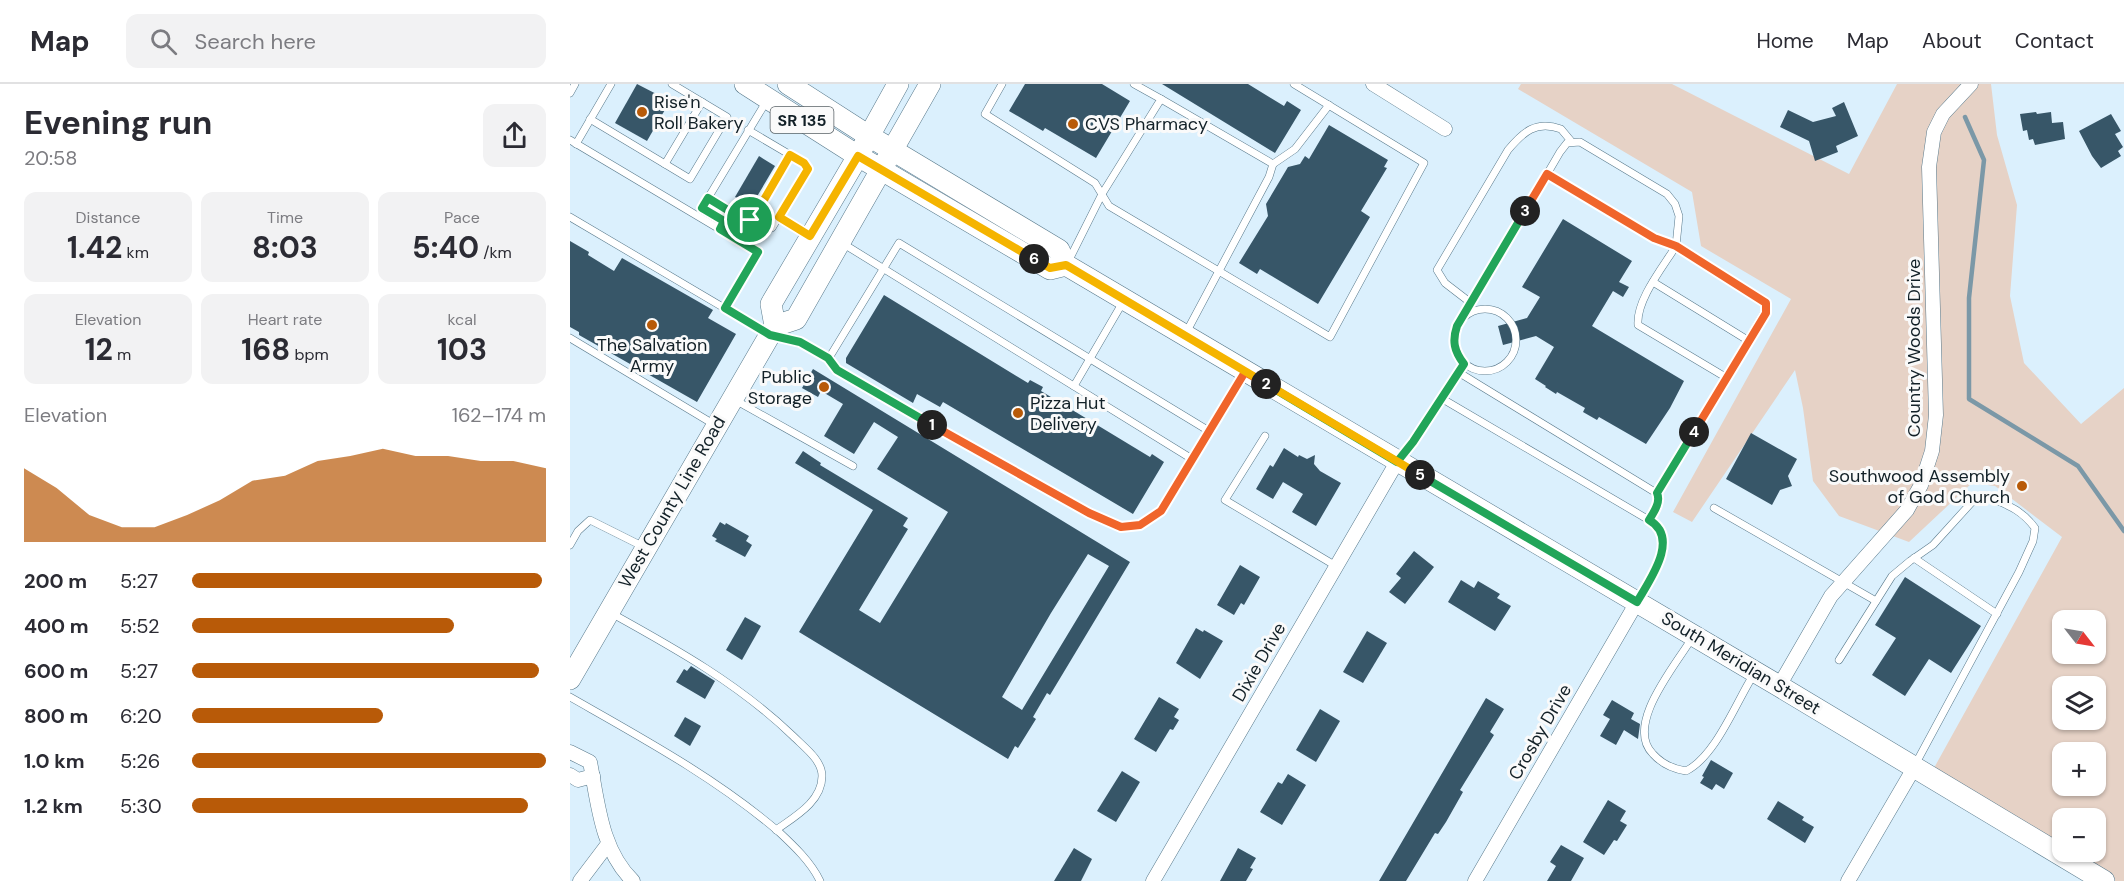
<!DOCTYPE html>
<meta charset="utf-8">
<style>
body{margin:0;font-family:"DM Sans",sans-serif;background:#f2f2f3;color:#2b2b33;height:100vh;display:flex;flex-direction:column;font-size:22px;white-space:nowrap}
*{box-sizing:border-box;margin:0}
p{font-size:20px;color:#7c7c81}
.icon{flex:none;width:33px;height:33px;fill:none;stroke:currentColor;stroke-width:2;stroke-linecap:round;stroke-linejoin:round}
.map{position:relative;flex:1;overflow:hidden}
.drawer{display:flex;flex-direction:column;background:#fff;width:570px}
.drawer>*{flex:none}
.needle{width:39px;rotate:121deg}
.buttons{position:absolute;left:1482px;top:526px;display:grid;gap:12px}
.buttons a{display:grid;place-items:center;width:54px;height:54px;border-radius:12px;background:#fff;box-shadow:0 2px 4px #0004;font-size:30px}
.pin{position:absolute;display:grid;place-items:center;width:51px;height:51px;color:#fff;margin:-26px;border:3px solid #fff;border-radius:50%;box-shadow:0 2px 6px #0007}
.km{position:absolute;width:30px;height:30px;margin:-15px;border-radius:50%;background:#222;color:#fff;font-size:16px;line-height:30px;text-align:center}
.round{display:grid;place-items:center;flex:none;width:63px;height:63px;border-radius:12px;background:#f2f2f3}
.head{display:flex;align-items:center;justify-content:space-between;height:102px;padding:0 24px}
h1{font-size:33px;font-weight:700;line-height:45px}
.metrics{display:grid;grid-template-columns:repeat(3,1fr);gap:9px;height:102px;padding:6px 24px}
.metrics div{display:grid;align-content:center;border-radius:12px;background:#f2f2f3;text-align:center}
.metrics b{font-size:30px;font-weight:700}
.metrics small{font-size:16px;font-weight:400}
.metrics p{font-size:16px}
.chart{height:168px;padding:12px 24px}
.chart p{display:flex;justify-content:space-between}
.chart svg{width:100%;height:108px;margin-top:6px;fill:#b85a08;opacity:.7}
ul{padding:0 24px;list-style:none;font-size:20px}
li{display:grid;grid-template-columns:96px 72px 1fr;align-items:center;height:45px}
li i{height:15px;border-radius:8px;background:#b85a08}
header{display:flex;align-items:center;gap:36px;box-sizing:border-box;height:84px;padding:0 30px;background:#fff;border-bottom:2px solid #e1e1e2}
header strong{font-size:28px}
nav{display:flex;gap:33px;margin-inline-start:auto;font-size:21px}
.search{width:420px;height:54px;background:#f2f2f3;display:flex;align-items:center;gap:15px;box-sizing:border-box;padding:0 21px;border-radius:12px;color:#7c7c81;font-size:22px}
main{display:flex;flex:1;min-height:0}
.map>svg:first-child{display:block}
.green{fill:#e6d2c6;fill-rule:evenodd}
.lines{fill:none;stroke-linecap:round;stroke-linejoin:round}
.stream{stroke:#7b98a7;stroke-width:4.5}
.building{fill:#375668;fill-rule:evenodd}
.service-casing{stroke:#58798b;stroke-width:8}
.minor-casing{stroke:#58798b;stroke-width:15}
.primary-casing{stroke:#58798b;stroke-width:22}
.service{stroke:#fff;stroke-width:7}
.minor{stroke:#fff;stroke-width:14}
.primary{stroke:#fff;stroke-width:21}
.split-1-casing{stroke:#fff;stroke-width:12}
.split-2-casing{stroke:#fff;stroke-width:12}
.split-3-casing{stroke:#fff;stroke-width:12}
.split-4-casing{stroke:#fff;stroke-width:12}
.split-5-casing{stroke:#fff;stroke-width:12}
.split-6-casing{stroke:#fff;stroke-width:12}
.split-7-casing{stroke:#fff;stroke-width:12}
.split-1{stroke:#22a559;stroke-width:8}
.split-2{stroke:#f0652b;stroke-width:8}
.split-3{stroke:#22a559;stroke-width:8}
.split-4{stroke:#f0652b;stroke-width:8}
.split-5{stroke:#22a559;stroke-width:8}
.split-6{stroke:#f5b400;stroke-width:8}
.split-7{stroke:#f5b400;stroke-width:8}
.poi-dot{fill:#b85a08;stroke:#fafafa;stroke-width:2}
.labels{text-anchor:middle;stroke-width:6;stroke-linejoin:round;paint-order:stroke}
.shield{fill:#fafafa;stroke:#586166;stroke-width:1.5}
.shield-label{font-size:16px;font-weight:bold;fill:#122027}
.poi-label{font-size:18px;fill:#122027;stroke:#fafafa;text-anchor:start}
.street-label{font-size:18px;fill:#122027;stroke:#fafafa}
</style>
<header>
<strong>Map</strong>
<div class="search"><svg class="icon" aria-label="search" viewBox="0 0 24 24"><circle cx="10" cy="10" r="6"/><path d="M15 15l6 6"/></svg>Search here</div>
<nav><a>Home</a><a>Map</a><a>About</a><a>Contact</a></nav>
</header>
<main>
<section class="drawer">
<div class="head"><div><h1>Evening run</h1><p>20:58</p></div><a class="round"><svg class="icon" aria-label="share" viewBox="0 0 24 24"><path d="M12 15V3M7 8l5-5 5 5M5 13v7h14v-7"/></svg></a></div>
<div class="metrics">
<div><p>Distance</p><b>1.42<small> km</small></b></div>
<div><p>Time</p><b>8:03</b></div>
<div><p>Pace</p><b>5:40<small> /km</small></b></div>
</div>
<div class="metrics">
<div><p>Elevation</p><b>12<small> m</small></b></div>
<div><p>Heart rate</p><b>168<small> bpm</small></b></div>
<div><p>kcal</p><b>103</b></div>
</div>
<div class="chart"><p><span>Elevation</span>162–174 m</p>
<svg viewBox="0 0 160 44" preserveAspectRatio="none"><path d="M0 44V14L10 22L20 33L30 38L40 38L50 33L60 27L70 19L80 17L90 11L100 9L110 6L120 9L130 9L140 11L150 11L160 14V44z"/></svg>
</div>
<ul>
<li><b>200 m</b>5:27<i style="width:99%"></i></li>
<li><b>400 m</b>5:52<i style="width:74%"></i></li>
<li><b>600 m</b>5:27<i style="width:98%"></i></li>
<li><b>800 m</b>6:20<i style="width:54%"></i></li>
<li><b>1.0 km</b>5:26<i style="width:100%"></i></li>
<li><b>1.2 km</b>5:30<i style="width:95%"></i></li>
</ul>
</section>
<div class="map">
<svg width="1554" height="797" viewBox="0 0 1554 797">
<rect width="100%" height="100%" fill="#dbf0fd"/>
<path class="green" d="M951,0h151l177,90 48,-90h94l6,51 20,70 -7,91 14,67 57,61 43,-36v493h-21l-174,-104 133,-240 -67,-51 -23,-3 -63,59 -70,-26 -26,-35 -10,-73 -8,-38 -103,152 -19,-10 118,-213 -90,-53 -9,-54 -174,-103zM1492,537h34v33h-34zM1492,603h34v33h-34zM1492,669h34v33h-34zM1492,735h34v33h-34z"/>
<g class="lines">
<polyline class="stream" points="1395,33 1414,76 1399,214 1399,315 1508,382 1554,447"/>
</g>
<g class="building">
<polygon points="67,0 100,17 77,57 45,39"/>
<polygon points="455,0 532,0 560,17 526,74 475,44 473,47 439,27"/>
<polygon points="592,0 678,0 714,22 717,17 731,26 705,69"/>
<polygon points="1274,18 1288,52 1266,62 1268,68 1245,77 1239,57 1210,43 1218,26 1243,38 1266,32 1262,24"/>
<polygon points="1466,28 1467,30 1481,28 1482,39 1493,38 1495,55 1465,61 1463,55 1459,56 1457,46 1453,47 1450,30"/>
<polygon points="1541,30 1551,47 1545,50 1553,63 1548,67 1551,72 1531,84 1522,72 1509,47"/>
<polygon points="759,41 818,76 814,83 817,84 791,127 800,133 748,220 690,185 687,190 669,179 698,132 696,120 718,83 730,80 735,72 739,75"/>
<polygon points="189,72 205,82 182,121 165,113"/>
<polygon points="993,135 1062,177 1049,198 1059,203 1053,213 1043,207 1022,242 1114,297 1100,324 1076,360 1029,333 1027,336 1013,328 1015,324 987,308 986,310 975,303 976,302 965,295 984,263 966,252 933,261 928,242 957,234 970,213 952,203"/>
<polygon points="0,157 19,168 18,171 44,187 52,174 143,226 138,234 166,250 127,318 9,251 9,248 0,243"/>
<polygon points="314,211 458,299 460,296 473,303 471,307 580,373 582,370 594,378 563,430 373,318 370,323 347,310 343,319 276,279 276,274"/>
<path d="M243,285l317,193 -80,133 -3,-2 -14,24 3,2 -18,29 -3,-2 -7,13 -209,-127 74,-122 -78,-47 8,-12 18,12 -1,2 88,53 -5,8 5,3 -49,81 21,13 68,-111 -71,-43 21,-32 -24,-15 -20,32 -30,-18 19,-32 -22,-13 -3,6 -16,-9zM518,470l21,12 -87,144 -20,-13 49,-84z"/>
<polygon points="1181,349 1227,375 1218,392 1222,402 1210,406 1202,421 1156,395"/>
<polygon points="714,364 728,373 729,371 737,375 745,371 744,380 750,387 771,399 746,442 722,428 733,410 713,398 703,415 686,405 700,381 703,383"/>
<polygon points="150,438 155,441 156,439 179,452 176,457 182,461 175,473 145,457 147,455 142,452"/>
<polygon points="844,467 864,483 835,520 819,508 831,494 826,490"/>
<polygon points="670,481 690,493 674,521 671,519 664,531 647,521"/>
<polygon points="1335,493 1411,542 1381,589 1359,575 1335,612 1302,591 1326,554 1305,541"/>
<polygon points="891,496 904,504 908,497 930,510 927,514 941,522 925,547 878,518"/>
<polygon points="175,533 191,542 172,576 156,566"/>
<polygon points="626,544 633,548 634,546 653,557 630,595 606,579"/>
<polygon points="797,547 817,559 793,599 773,588"/>
<polygon points="121,582 145,597 135,615 106,598 114,585 117,587"/>
<polygon points="589,613 609,625 604,633 609,636 603,646 600,645 586,668 564,655"/>
<polygon points="916,614 934,625 920,648 924,651 890,706 893,708 876,738 868,750 865,749 836,797 809,797"/>
<polygon points="1042,616 1064,629 1061,635 1070,640 1068,655 1054,646 1046,661 1030,652 1040,635 1033,631"/>
<polygon points="750,625 770,637 746,678 726,666"/>
<polygon points="115,633 131,642 120,662 104,652"/>
<polygon points="1141,676 1163,689 1154,705 1146,700 1142,706 1130,699 1134,693 1132,692"/>
<polygon points="552,687 570,698 546,738 527,727"/>
<polygon points="718,690 736,701 712,741 690,728 708,698 712,700"/>
<polygon points="1038,716 1056,727 1050,737 1057,741 1047,757 1044,756 1034,771 1013,758"/>
<polygon points="1208,717 1234,733 1232,736 1244,743 1235,759 1197,735"/>
<polygon points="991,761 1014,774 1001,797 977,797 986,782 980,778"/>
<polygon points="504,764 522,775 511,797 484,797"/>
<polygon points="668,764 686,774 680,784 683,785 676,797 650,797"/>
</g>
<g class="lines">
<g class="service-casing">
<g id="service">
<polyline points="432,0 415,30 525,99 539,122 760,253 854,79 724,0"/>
<polyline points="0,9 5,0"/>
<polyline points="591,15 703,80 699,93 617,247"/>
<polyline points="20,35 120,95 157,33 102,0"/>
<polyline points="178,46 234,79 238,85 202,144 174,148 132,124 196,18"/>
<polyline points="0,56 188,168 155,224"/>
<polyline points="6,60 41,0"/>
<polyline points="95,80 132,18"/>
<polyline points="703,80 725,65 759,21"/>
<path d="M977,90l107,65 22,7c-13,21 -40,54 -38,79l89,53"/>
<polyline points="138,114 174,136 180,136 184,133 220,71"/>
<polyline points="0,133 200,251 230,258 259,274 329,159 639,347"/>
<polyline points="209,133 238,150"/>
<polyline points="272,159 622,375 674,290"/>
<polyline points="499,176 532,110 591,15 564,0"/>
<polyline points="1083,198 1179,257"/>
<path d="M901,219l-26,-20 -8,-13 71,-120c15,-18 28,-30 53,-21l10,12"/>
<circle cx="915" cy="256" r="31"/>
<polyline points="893,234 990,68 997,59 1010,58 1097,110 1105,120 1109,132 1106,162 1192,215 1196,219 1197,224 1087,409"/>
<polyline points="0,254 145,341"/>
<polyline points="259,274 267,286 347,333 519,429 551,443 570,441 591,427 622,375"/>
<polyline points="888,288 1088,410 1088,419 1079,437"/>
<polyline points="504,302 553,218"/>
<path d="M871,314l213,125c20,26 -2,53 -16,76"/>
<polyline points="165,316 283,382"/>
<polyline points="695,352 655,416 766,482"/>
<polyline points="828,376 843,358 894,280"/>
<polyline points="1144,424 1306,517"/>
<polyline points="0,461 8,447 20,436 74,463"/>
<polyline points="1344,474 1427,530"/>
<path d="M41,529c65,36 128,71 182,123 11,11 29,24 29,40 0,26 -28,41 -46,54"/>
<path d="M1122,554c-16,27 -68,87 -39,116 9,10 20,15 33,17 30,-15 50,-69 68,-97"/>
<path d="M1269,576l53,-84 18,-15 23,-16 39,-43 14,-6c21,9 35,13 49,32l-2,13 -14,31 -104,193"/>
<path d="M0,613c72,41 146,81 209,135 15,14 32,30 41,49"/>
</g>
</g>
<g class="minor-casing">
<g id="minor">
<polyline points="803,0 875,45"/>
<polyline points="1209,602 1261,512 1337,426 1351,401 1362,367 1366,331 1359,83 1364,48 1373,30 1401,0"/>
<path d="M0,668l20,10c8,41 11,88 43,119"/>
<polyline points="0,691 8,696 23,692"/>
<polyline points="10,797 38,760"/>
<polyline points="583,797 827,378"/>
<polyline points="905,797 1067,518"/>
<polyline points="1278,797 1344,684"/>
</g>
</g>
<g class="primary-casing">
<g id="primary">
<polyline points="175,0 288,72 480,185 496,181"/>
<polyline points="218,0 299,52 489,166 496,181 1209,602 1534,797"/>
<polyline points="205,242 226,235 360,0"/>
<polyline points="0,595 205,242 201,220 288,72 328,0"/>
</g>
</g>
<use href="#service" class="service"/>
<use href="#minor" class="minor"/>
<use href="#primary" class="primary"/>
</g>
<g class="lines">
<g class="split-1-casing">
<polyline id="split-1" points="180,136 174,136 138,114 132,124 154,137 150,145 188,168 155,224 200,251 230,258 258,274 267,286 362,341"/>
</g>
<g class="split-2-casing">
<polyline id="split-2" points="362,341 519,429 551,443 570,441 591,427 675,288 696,300"/>
</g>
<g class="split-3-casing">
<path id="split-3" d="M696,300l131,78 16,-20 51,-78c-10,-13 -12,-23 -7,-38l68,-115"/>
</g>
<g class="split-4-casing">
<polyline id="split-4" points="955,127 977,90 1084,154 1106,162 1196,219 1196,229 1124,348"/>
</g>
<g class="split-5-casing">
<path id="split-5" d="M850,391l217,127c12,-21 44,-64 12,-82 5,-8 12,-18 8,-27l37,-61"/>
</g>
<g class="split-6-casing">
<polyline id="split-6" points="464,175 480,184 496,181 850,391"/>
</g>
<g class="split-7-casing">
<polyline id="split-7" points="180,136 184,133 220,71 234,79 238,85 209,133 240,152 288,72 464,175"/>
</g>
<use href="#split-1" class="split-1"/>
<use href="#split-2" class="split-2"/>
<use href="#split-3" class="split-3"/>
<use href="#split-4" class="split-4"/>
<use href="#split-5" class="split-5"/>
<use href="#split-6" class="split-6"/>
<use href="#split-7" class="split-7"/>
</g>
<g class="poi-dot">
<circle cx="72" cy="28" r="6"/>
<circle cx="503" cy="40" r="6"/>
<circle cx="82" cy="241" r="6"/>
<circle cx="254" cy="303" r="6"/>
<circle cx="448" cy="329" r="6"/>
<circle cx="1452" cy="402" r="6"/>
</g>
<g class="labels">
<rect class="shield" x="200.5" y="23" width="63" height="26" rx="4.5"/>
<g class="shield-label">
<text x="232" y="42">SR 135</text>
</g>
<g class="poi-label">
<text x="84" y="24">Rise'n<tspan x="84" dy="21">Roll Bakery</tspan></text>
<text x="515" y="46">CVS Pharmacy</text>
<text x="82" y="267" text-anchor="middle">The Salvation<tspan x="82" dy="21">Army</tspan></text>
<text x="242" y="299" text-anchor="end">Public<tspan x="242" dy="21">Storage</tspan></text>
<text x="460" y="325">Pizza Hut<tspan x="460" dy="21">Delivery</tspan></text>
<text x="1440" y="398" text-anchor="end">Southwood Assembly<tspan x="1440" dy="21">of God Church</tspan></text>
</g>
<g class="street-label">
<text transform="translate(1344 264) rotate(-90)" y="6">Country Woods Drive</text>
<text transform="translate(102 418) rotate(-60)" y="6">West County Line Road</text>
<text transform="translate(689 578) rotate(-60)" y="6">Dixie Drive</text>
<text transform="translate(1171 579) rotate(31)" y="6">South Meridian Street</text>
<text transform="translate(970 648) rotate(-60)" y="6">Crosby Drive</text>
</g>
</g>
</svg>
<div class="buttons">
<a><svg class="needle" viewBox="-14 -14 28 28"><path d="M0-13l5 13h-10z" fill="#e53935"/><path d="M0 13l5-13h-10z" fill="#7c7c81"/></svg></a>
<a><svg class="icon" aria-label="layers" viewBox="0 0 24 24"><path d="M12 4l9 5-9 5-9-5zM3 14l9 5 9-5"/></svg></a>
<a>+</a>
<a>−</a>
</div>
<div class="pin" style="left:180px;top:136px;background:#1e9e55"><svg class="icon" aria-label="arrive" viewBox="0 0 24 24"><path d="M6 21V4h12l-3 4 3 4H6"/></svg></div>
<b class="km" style="left:362px;top:341px">1</b>
<b class="km" style="left:696px;top:300px">2</b>
<b class="km" style="left:955px;top:127px">3</b>
<b class="km" style="left:1124px;top:348px">4</b>
<b class="km" style="left:850px;top:391px">5</b>
<b class="km" style="left:464px;top:175px">6</b>
</div>
</main>
